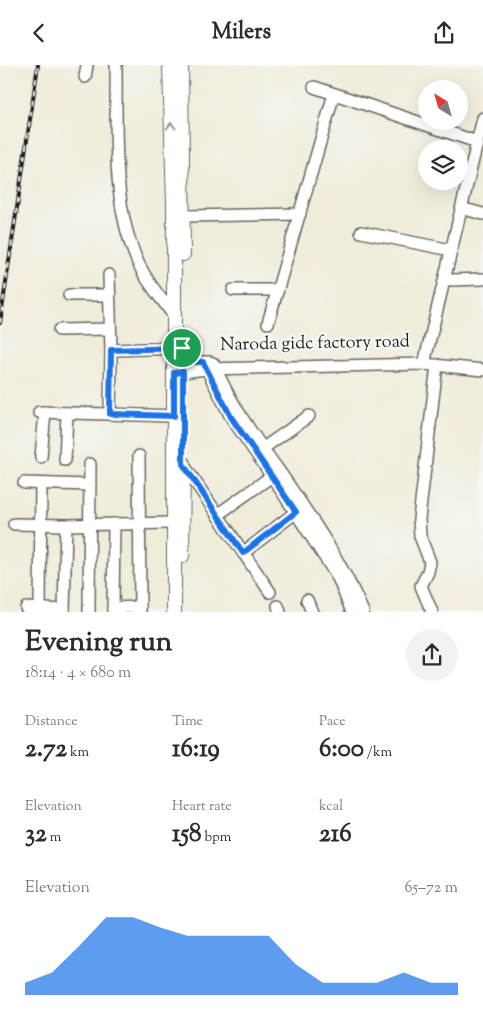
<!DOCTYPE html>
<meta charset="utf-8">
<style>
body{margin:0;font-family:"Sorts Mill Goudy",serif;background:#f2f2f3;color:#2b2b33;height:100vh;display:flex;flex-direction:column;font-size:19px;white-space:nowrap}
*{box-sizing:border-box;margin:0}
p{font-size:16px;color:#7c7c81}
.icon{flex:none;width:28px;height:28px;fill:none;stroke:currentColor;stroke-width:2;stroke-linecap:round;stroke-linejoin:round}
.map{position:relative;height:547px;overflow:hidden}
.sheet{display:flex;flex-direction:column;background:#fff;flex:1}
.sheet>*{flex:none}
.needle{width:32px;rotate:323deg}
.controls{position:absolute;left:418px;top:15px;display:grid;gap:10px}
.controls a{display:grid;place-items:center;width:50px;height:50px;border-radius:50%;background:#fff;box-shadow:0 5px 20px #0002;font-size:25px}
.pin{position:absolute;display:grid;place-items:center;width:42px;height:42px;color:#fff;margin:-21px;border:2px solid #fff;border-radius:50%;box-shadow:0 1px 5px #0007}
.round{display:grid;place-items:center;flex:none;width:52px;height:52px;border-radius:26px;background:#f2f2f3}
.head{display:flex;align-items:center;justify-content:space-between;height:85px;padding:0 25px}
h1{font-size:28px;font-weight:800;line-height:38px}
.stats{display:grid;grid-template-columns:repeat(3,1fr);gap:8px;height:85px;padding:5px 25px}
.stats div{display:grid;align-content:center}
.stats b{font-size:25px;font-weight:800}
.stats small{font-size:14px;font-weight:400}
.stats p{font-size:14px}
.chart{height:140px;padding:10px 25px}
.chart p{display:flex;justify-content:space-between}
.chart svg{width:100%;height:90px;margin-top:5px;fill:#1a73e8;opacity:.7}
header{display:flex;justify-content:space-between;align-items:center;height:65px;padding:0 25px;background:#fff;font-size:22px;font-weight:800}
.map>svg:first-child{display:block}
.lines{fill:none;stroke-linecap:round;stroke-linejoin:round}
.minor-casing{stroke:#66655e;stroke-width:14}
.major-casing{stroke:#66655e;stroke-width:16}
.minor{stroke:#fff;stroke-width:11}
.major{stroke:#fff;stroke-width:14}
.rail-casing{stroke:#1c1c1c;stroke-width:4}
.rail{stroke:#f6f6f2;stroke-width:2;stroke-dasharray:5.5;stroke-linecap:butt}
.oneway{stroke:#999}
.route-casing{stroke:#fff;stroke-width:10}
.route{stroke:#1a73e8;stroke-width:6}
.labels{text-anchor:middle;stroke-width:5;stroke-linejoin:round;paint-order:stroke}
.street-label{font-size:18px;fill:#1c1c1c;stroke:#f6f6f2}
</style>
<header><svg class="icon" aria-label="back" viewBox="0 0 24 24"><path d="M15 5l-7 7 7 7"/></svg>Milers<svg class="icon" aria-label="share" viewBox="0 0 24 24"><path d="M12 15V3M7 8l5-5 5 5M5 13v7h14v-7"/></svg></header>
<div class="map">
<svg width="483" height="547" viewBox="0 0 483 547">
<rect width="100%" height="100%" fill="#f6f6f2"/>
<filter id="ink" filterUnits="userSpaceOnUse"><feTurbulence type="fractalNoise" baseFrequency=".02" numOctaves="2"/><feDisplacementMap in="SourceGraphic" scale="10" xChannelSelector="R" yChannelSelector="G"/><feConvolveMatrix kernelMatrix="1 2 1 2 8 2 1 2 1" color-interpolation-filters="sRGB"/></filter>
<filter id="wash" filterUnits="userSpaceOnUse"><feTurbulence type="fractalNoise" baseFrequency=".0096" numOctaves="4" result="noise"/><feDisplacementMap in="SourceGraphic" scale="20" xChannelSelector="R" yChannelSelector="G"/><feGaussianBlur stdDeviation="1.12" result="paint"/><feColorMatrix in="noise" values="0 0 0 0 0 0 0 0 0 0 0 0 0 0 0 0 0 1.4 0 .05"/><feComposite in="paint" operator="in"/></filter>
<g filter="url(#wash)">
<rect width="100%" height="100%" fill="#f0ecda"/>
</g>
<g filter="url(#ink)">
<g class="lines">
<g class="minor-casing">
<g id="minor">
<path d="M116,0c1,63 -5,134 20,193 9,22 25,40 38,58"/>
<polyline points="85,12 87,0"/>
<polyline points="314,22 477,77"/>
<polyline points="468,145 483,149"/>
<polyline points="184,151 300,149"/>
<polyline points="361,167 451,185"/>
<polyline points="109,210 111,285 110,349"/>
<polyline points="451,215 483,214"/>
<polyline points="233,225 278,225"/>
<polyline points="69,230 109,230"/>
<polyline points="268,258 334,29"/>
<polyline points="59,265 110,264"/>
<polyline points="111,285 182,283"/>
<polyline points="175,297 210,297"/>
<polyline points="204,298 231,352 272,411 338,513 352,547"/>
<path d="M213,298c17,40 41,74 66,108 31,45 63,91 84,141"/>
<polyline points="424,299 483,53"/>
<polyline points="174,308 206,304 424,299 483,305"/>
<polyline points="39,347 174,351"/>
<polyline points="262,384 309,351"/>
<polyline points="139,391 140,547"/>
<polyline points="41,392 45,347"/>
<polyline points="65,395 67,348"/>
<polyline points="183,399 270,527"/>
<polyline points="24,418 90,420"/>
<polyline points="217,450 272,411"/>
<polyline points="14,459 66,460"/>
<polyline points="243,488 296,447"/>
<polyline points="307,535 312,547"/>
<polyline points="278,541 280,547"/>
<polyline points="26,543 64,545"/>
<polyline points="113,543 140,542"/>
<polyline points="40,547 41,419"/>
<polyline points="64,547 66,460 172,458"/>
<polyline points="89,547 90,399"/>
<polyline points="113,547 114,459"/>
<polyline points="432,547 421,521 428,507 430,497 420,471 419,454 437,300"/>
</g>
</g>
<g class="major-casing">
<g id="major">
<polyline points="170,0 174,139 174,547"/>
<polyline points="181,0 183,189"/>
<polyline points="182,491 183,398"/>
</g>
</g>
<use href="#minor" class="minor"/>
<use href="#major" class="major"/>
<g class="rail-casing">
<polyline id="rail" points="0,258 38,0"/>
</g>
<use href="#rail" class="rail"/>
</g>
<defs><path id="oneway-chevron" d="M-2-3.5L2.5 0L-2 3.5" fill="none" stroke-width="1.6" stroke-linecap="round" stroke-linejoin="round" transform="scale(1.25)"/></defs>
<use class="oneway" href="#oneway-chevron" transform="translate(171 61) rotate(-92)"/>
</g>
<g class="lines" filter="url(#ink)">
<g class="route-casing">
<polygon id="route" points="182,283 183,297 203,297 231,352 296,447 243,488 183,399 183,307 174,308 174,351 110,349 111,285"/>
</g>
<use href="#route" class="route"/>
</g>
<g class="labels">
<g class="street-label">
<text transform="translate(315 277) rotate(-1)" y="6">Naroda gidc factory road</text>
</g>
</g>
</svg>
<div class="controls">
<a><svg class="needle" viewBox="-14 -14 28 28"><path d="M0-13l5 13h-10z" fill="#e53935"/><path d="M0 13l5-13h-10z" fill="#7c7c81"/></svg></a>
<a><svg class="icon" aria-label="layers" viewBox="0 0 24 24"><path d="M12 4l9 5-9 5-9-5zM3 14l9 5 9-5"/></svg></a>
</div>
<div class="pin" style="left:182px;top:283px;background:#1e9e55"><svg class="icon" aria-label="arrive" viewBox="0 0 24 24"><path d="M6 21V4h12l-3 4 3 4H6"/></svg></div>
</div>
<section class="sheet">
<div class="head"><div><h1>Evening run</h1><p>18:14 · 4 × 680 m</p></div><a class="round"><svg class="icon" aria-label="share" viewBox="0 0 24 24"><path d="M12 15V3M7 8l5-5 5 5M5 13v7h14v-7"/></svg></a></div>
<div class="stats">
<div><p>Distance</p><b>2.72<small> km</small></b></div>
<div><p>Time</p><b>16:19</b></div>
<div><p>Pace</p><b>6:00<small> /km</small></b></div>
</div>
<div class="stats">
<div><p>Elevation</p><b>32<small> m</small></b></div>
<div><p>Heart rate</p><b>158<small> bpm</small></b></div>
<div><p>kcal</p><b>216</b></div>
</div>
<div class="chart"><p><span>Elevation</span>65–72 m</p>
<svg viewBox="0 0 160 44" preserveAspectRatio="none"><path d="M0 44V38L10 33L20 20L30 6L40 6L50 11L60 15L70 15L80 15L90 15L100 29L110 38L120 38L130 38L140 33L150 38L160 38V44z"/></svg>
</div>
</section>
